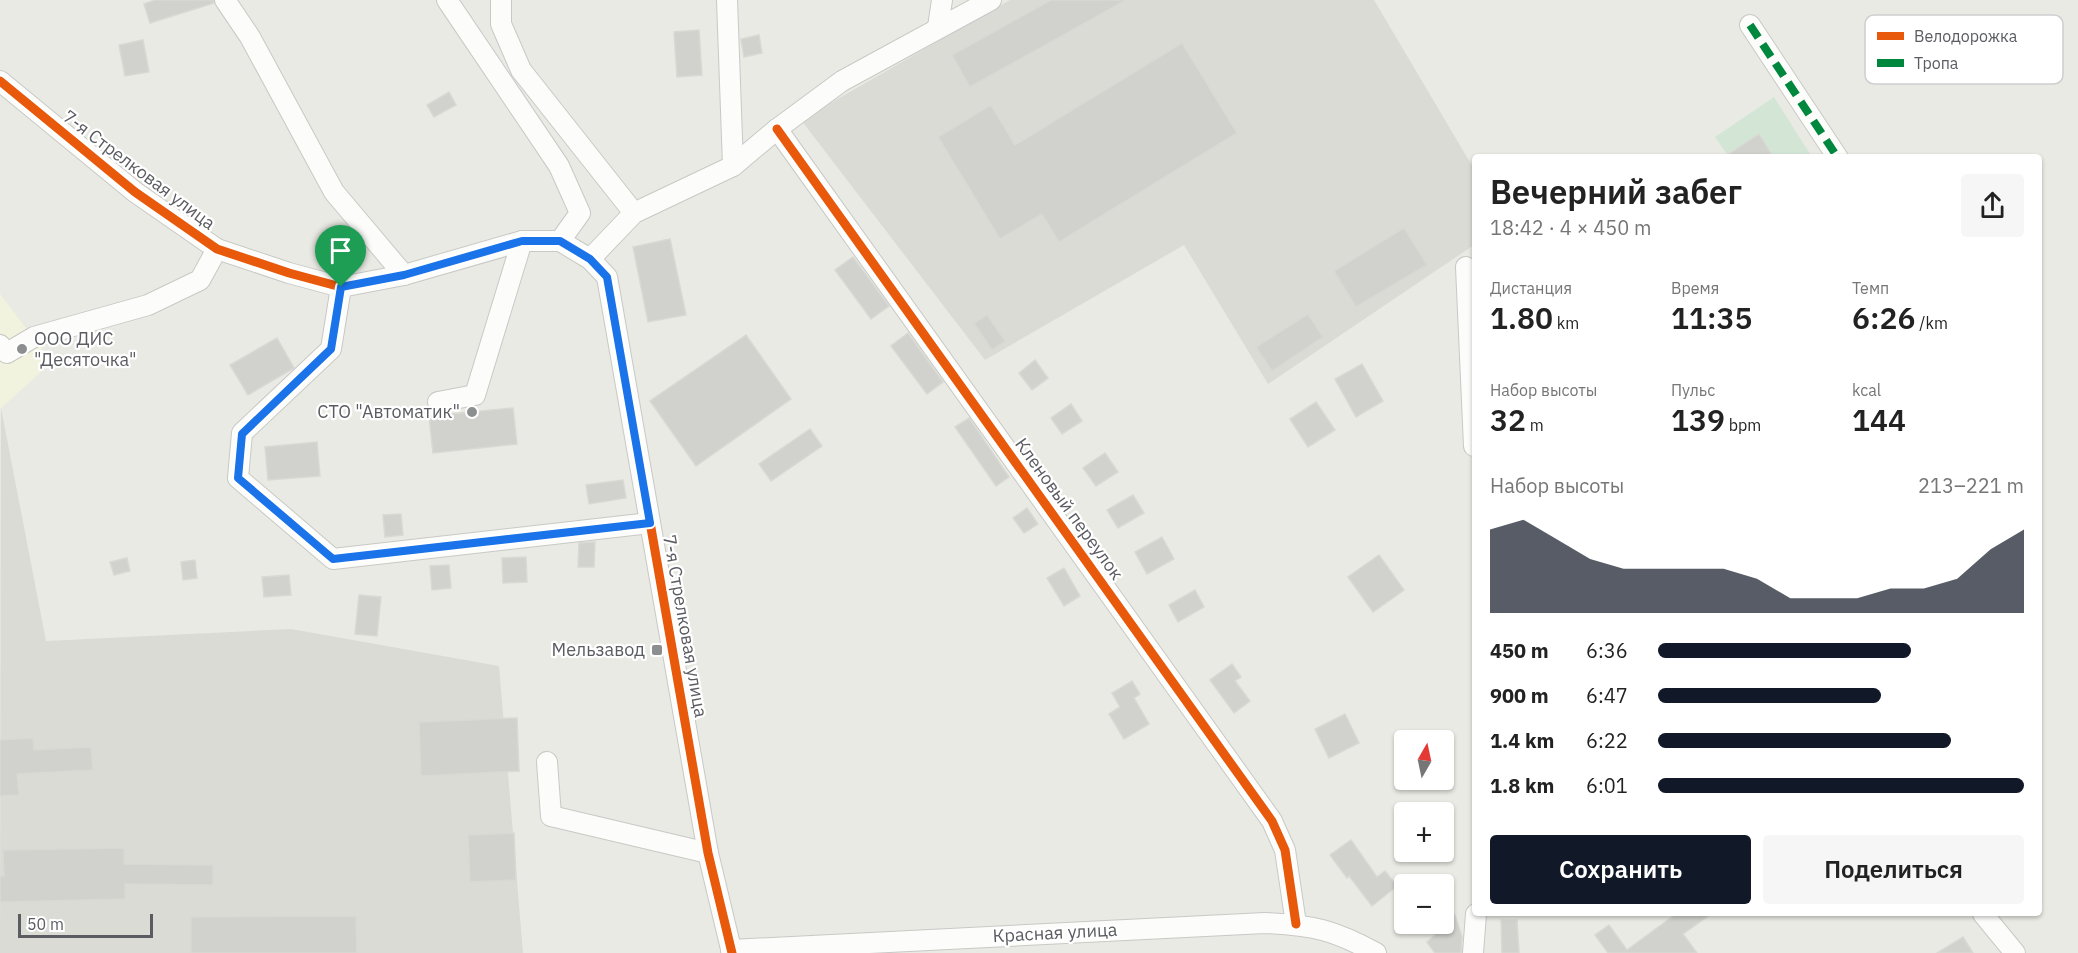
<!DOCTYPE html>
<html lang="ru">
<meta charset="utf-8">
<style>
body{margin:0;font-family:"IBM Plex Sans",sans-serif;background:#f6f6f6;color:#222;height:100vh;display:flex;flex-direction:column;font-size:22px;white-space:nowrap}
*{box-sizing:border-box;margin:0}
p{font-size:20px;color:#767676}
.icon{flex:none;width:33px;height:33px;fill:none;stroke:currentColor;stroke-width:2;stroke-linecap:round;stroke-linejoin:round}
.map{position:relative;flex:1;overflow:hidden}
.sheet{position:absolute;left:1472px;top:154px;width:570px;height:762px;display:flex;flex-direction:column;background:#fff;border-radius:6px;box-shadow:0 2px 4px #0004}
.sheet>*{flex:none}
.needle{width:39px;rotate:9deg}
.controls{position:absolute;left:1394px;top:730px;display:grid;gap:12px}
.controls a{display:grid;place-items:center;width:60px;height:60px;border-radius:6px;background:#fff;box-shadow:0 2px 4px #0004;font-size:30px}
.scale{position:absolute;left:18px;bottom:15px;width:135px;box-sizing:border-box;padding-left:6px;border:3px solid #5b5c62;border-top:0;font-size:16px;line-height:21px;white-space:nowrap;color:#5b5c62;-webkit-text-stroke:4px #fff;paint-order:stroke}
.pin{position:absolute;display:grid;place-items:center;width:51px;height:51px;color:#fff;margin:-62px -26px;border-radius:50% 50% 50% 0;rotate:-45deg;box-shadow:0 0 6px #0007}
.pin .icon{rotate:45deg}
.round{display:grid;place-items:center;flex:none;width:63px;height:63px;border-radius:6px;background:#f6f6f6}
.overview{display:flex;align-items:center;justify-content:space-between;height:102px;padding:0 18px}
h1{font-size:33px;font-weight:600;line-height:45px}
.figures{display:grid;grid-template-columns:repeat(3,1fr);gap:9px;height:102px;padding:6px 18px}
.figures div{display:grid;align-content:center}
.figures b{font-size:30px;font-weight:600}
.figures small{font-size:16px;font-weight:400}
.figures p{font-size:16px}
.chart{height:168px;padding:12px 18px}
.chart p{display:flex;justify-content:space-between}
.chart svg{width:100%;height:108px;margin-top:6px;fill:#111827;opacity:.7}
.cta{display:flex;gap:12px;margin-top:auto;padding:12px 18px}
.cta a{flex:1;height:69px;border-radius:6px;background:#111827;color:#fff;font-size:24px;font-weight:600;line-height:69px;text-align:center}
.cta a+a{background:#f6f6f6;color:#222}
ul{padding:0 18px;list-style:none;font-size:20px}
li{display:grid;grid-template-columns:96px 72px 1fr;align-items:center;height:45px}
li i{height:15px;border-radius:8px;background:#111827}
.map>svg:first-child{display:block}
.commercial{fill:#f2f3de}
.industrial{fill:#dbdbd6}
.green{fill:#d3e6d6}
.building{fill:#d1d1cd;stroke:#d9d9d4;stroke-width:1.5}
.lines{fill:none;stroke-linecap:round;stroke-linejoin:round}
.minor-casing{stroke:#c8c8c6;stroke-width:22}
.minor{stroke:#fcfcfb;stroke-width:20}
.quiet{stroke:#00873e;stroke-width:8;stroke-dasharray:15 8;stroke-linecap:butt}
.cycleway-casing{stroke:#fff;stroke-width:13}
.cycleway{stroke:#e8590c;stroke-width:9}
.route-casing{stroke:#fff;stroke-width:12}
.route{stroke:#1a73e8;stroke-width:8}
.poi-dot{fill:#8d8e90;stroke:#fff;stroke-width:2}
.labels{text-anchor:middle;stroke-width:4.5;stroke-linejoin:round;paint-order:stroke}
.street-label{font-size:18px;fill:#5b5c62;stroke:#fff}
.poi-label{font-size:18px;fill:#5b5c62;stroke:#fff;text-anchor:end}
.key{fill:#fff;stroke:#ceced0;stroke-width:1.5}
.key-label{font-size:16px;fill:#5b5c62}
</style>
<div class="map">
<svg width="2078" height="953" viewBox="0 0 2078 953">
<rect width="100%" height="100%" fill="#eaeae4"/>
<polygon class="commercial" points="0,294 52,362 0,409"/>
<g class="industrial">
<polygon points="1010,0 1374,0 1474,169 1474,245 1268,384 1184,245 985,360 801,120"/>
<polygon points="1,408 46,641 291,629 499,666 523,953 0,953"/>
</g>
<polygon class="green" points="1774,97 1812,157 1729,157 1715,137"/>
<g class="building">
<polygon points="155,0 213,0 214,3 150,23 144,4"/>
<polygon points="1051,0 1126,0 970,87 952,55"/>
<polygon points="699,30 702,75 677,77 674,32"/>
<polygon points="759,35 762,53 744,57 741,39"/>
<polygon points="143,40 149,72 125,76 119,45"/>
<polygon points="1182,43 1237,133 1059,242 1042,214 1000,239 938,137 991,105 1015,145"/>
<polygon points="449,92 456,105 434,117 427,105"/>
<polygon points="1759,134 1774,158 1723,158"/>
<polygon points="1404,228 1427,265 1356,307 1334,271"/>
<polygon points="670,239 686,315 648,322 633,247"/>
<polygon points="853,257 889,306 871,319 835,270"/>
<polygon points="1308,314 1323,337 1272,371 1256,347"/>
<polygon points="987,315 1005,341 992,350 974,323"/>
<polygon points="908,333 943,382 927,394 891,346"/>
<polygon points="746,335 791,399 696,466 650,401"/>
<polygon points="277,338 294,368 248,395 230,365"/>
<polygon points="1035,360 1048,378 1032,390 1019,373"/>
<polygon points="1362,364 1383,401 1356,417 1335,379"/>
<polygon points="1316,402 1335,430 1308,447 1290,419"/>
<polygon points="1071,404 1082,421 1062,434 1051,418"/>
<polygon points="513,408 517,444 433,453 429,416"/>
<polygon points="969,418 1009,477 996,486 955,427"/>
<polygon points="810,429 822,446 771,481 759,464"/>
<polygon points="317,442 320,476 268,480 265,447"/>
<polygon points="1105,453 1118,472 1096,486 1083,468"/>
<polygon points="623,480 626,498 589,504 586,485"/>
<polygon points="1133,495 1144,513 1118,528 1107,510"/>
<polygon points="1027,508 1038,524 1024,533 1013,518"/>
<polygon points="401,514 403,535 385,537 383,515"/>
<polygon points="1162,537 1174,559 1147,574 1135,552"/>
<polygon points="595,542 594,567 578,567 579,543"/>
<polygon points="1379,555 1404,590 1373,612 1348,577"/>
<polygon points="526,557 527,582 503,583 502,558"/>
<polygon points="127,558 130,571 114,575 110,562"/>
<polygon points="195,560 197,578 183,580 181,562"/>
<polygon points="449,565 451,588 432,590 430,566"/>
<polygon points="1064,568 1080,596 1064,606 1047,578"/>
<polygon points="289,575 291,595 264,597 262,577"/>
<polygon points="1195,590 1204,607 1178,622 1169,605"/>
<polygon points="359,595 381,597 377,636 355,634"/>
<polygon points="1232,664 1241,677 1235,681 1250,701 1234,713 1210,680"/>
<polygon points="1132,681 1140,694 1134,698 1149,724 1124,739 1109,714 1120,707 1112,693"/>
<polygon points="1345,714 1359,743 1329,758 1315,729"/>
<polygon points="517,718 519,771 421,776 419,722"/>
<polygon points="33,738 34,750 91,747 93,770 17,774 19,795 0,796 0,740"/>
<polygon points="514,833 516,880 470,882 468,835"/>
<polygon points="1351,840 1377,877 1385,871 1397,886 1372,906 1349,876 1347,878 1330,855"/>
<polygon points="124,848 124,864 213,865 213,885 125,884 125,899 0,902 0,876 4,876 3,850"/>
<polygon points="1676,914 1711,914 1683,934 1697,953 1608,953 1595,935 1609,925 1627,950"/>
<polygon points="1455,915 1462,937 1461,953 1435,953 1427,942 1435,935 1432,928"/>
<polygon points="356,916 357,953 191,953 191,917"/>
<polygon points="1501,920 1517,920 1519,953 1502,953"/>
<polygon points="1963,937 1973,953 1937,953"/>
</g>
<g class="lines">
<g class="minor-casing">
<g id="minor">
<polyline points="225,0 250,37 334,192 404,275"/>
<polyline points="447,0 559,166 580,213 560,241"/>
<polyline points="501,0 501,24 521,70 634,213"/>
<polyline points="727,0 733,166"/>
<polyline points="1750,25 1838,158"/>
<polyline points="938,27 942,0"/>
<polyline points="0,81 135,192 217,249 289,273 341,287 404,275 522,241 560,241 590,259 607,277 708,853 732,953"/>
<polyline points="777,129 1272,821 1285,850 1296,924"/>
<polyline points="590,259 634,213 733,166 777,129 842,81 991,0"/>
<polyline points="1466,267 1474,446"/>
<polyline points="341,287 331,349 242,433 238,478 333,559 650,523"/>
<polyline points="0,345 7,353 34,337 148,305 200,280 217,249"/>
<polyline points="438,402 475,395 522,241"/>
<polyline points="547,762 551,816 708,853"/>
<polyline points="1983,914 2015,953"/>
<path d="M731,950l534,-27c48,2 69,7 111,30"/>
<polyline points="1473,953 1476,914"/>
</g>
</g>
<use href="#minor" class="minor"/>
<polyline class="quiet" points="1750,25 1838,158"/>
<g class="cycleway-casing">
<g id="cycleway">
<polyline points="0,81 135,192 217,249 289,273 341,287 404,275 522,241 560,241 590,259 607,277 708,853 732,953"/>
<polyline points="777,129 1272,821 1285,850 1296,924"/>
</g>
</g>
<use href="#cycleway" class="cycleway"/>
</g>
<g class="lines">
<g class="route-casing">
<polygon id="route" points="522,241 560,241 590,259 607,277 650,523 333,559 238,478 242,434 331,349 341,287 404,275"/>
</g>
<use href="#route" class="route"/>
</g>
<g class="poi-dot">
<circle cx="22" cy="349" r="6"/>
<circle cx="472" cy="412" r="6"/>
<rect x="651" y="644" width="12" height="12" rx="3"/>
</g>
<g class="labels">
<g class="street-label">
<text transform="translate(139 170) rotate(37)" y="6">7-я Стрелковая улица</text>
<text transform="translate(1069 509) rotate(54)" y="6">Кленовый переулок</text>
<text transform="translate(685 626) rotate(80)" y="6">7-я Стрелковая улица</text>
<text transform="translate(1055 933) rotate(-3)" y="6">Красная улица</text>
</g>
<g class="poi-label">
<text x="34" y="345" text-anchor="start">ООО ДИС<tspan x="34" dy="21">"Десяточка"</tspan></text>
<text x="460" y="418">СТО "Автоматик"</text>
<text x="645" y="656">Мельзавод</text>
</g>
</g>
<rect x="1865" y="15" width="198" height="69" rx="9" class="key"/>
<rect x="1877" y="32" width="27" height="8" fill="#e8590c"/>
<rect x="1877" y="59" width="27" height="8" fill="#00873e"/>
<g class="key-label">
<text x="1914" y="42">Велодорожка</text>
<text x="1914" y="69">Тропа</text>
</g>
</svg>
<div class="controls">
<a><svg class="needle" viewBox="-14 -14 28 28"><path d="M0-13l5 13h-10z" fill="#e53935"/><path d="M0 13l5-13h-10z" fill="#767676"/></svg></a>
<a>+</a>
<a>−</a>
</div>
<div class="scale">50 m</div>
<div class="pin" style="left:341px;top:287px;background:#1e9e55"><svg class="icon" aria-label="arrive" viewBox="0 0 24 24"><path d="M6 21V4h12l-3 4 3 4H6"/></svg></div>
<section class="sheet">
<div class="overview"><div><h1>Вечерний забег</h1><p>18:42 · 4 × 450 m</p></div><a class="round"><svg class="icon" aria-label="share" viewBox="0 0 24 24"><path d="M12 15V3M7 8l5-5 5 5M5 13v7h14v-7"/></svg></a></div>
<div class="figures">
<div><p>Дистанция</p><b>1.80<small> km</small></b></div>
<div><p>Время</p><b>11:35</b></div>
<div><p>Темп</p><b>6:26<small> /km</small></b></div>
</div>
<div class="figures">
<div><p>Набор высоты</p><b>32<small> m</small></b></div>
<div><p>Пульс</p><b>139<small> bpm</small></b></div>
<div><p>kcal</p><b>144</b></div>
</div>
<div class="chart"><p><span>Набор высоты</span>213–221 m</p>
<svg viewBox="0 0 160 44" preserveAspectRatio="none"><path d="M0 44V10L10 6L20 14L30 22L40 26L50 26L60 26L70 26L80 30L90 38L100 38L110 38L120 34L130 34L140 30L150 18L160 10V44z"/></svg>
</div>
<ul>
<li><b>450 m</b>6:36<i style="width:69%"></i></li>
<li><b>900 m</b>6:47<i style="width:61%"></i></li>
<li><b>1.4 km</b>6:22<i style="width:80%"></i></li>
<li><b>1.8 km</b>6:01<i style="width:100%"></i></li>
</ul>
<div class="cta"><a>Сохранить</a><a>Поделиться</a></div>
</section>
</div>
